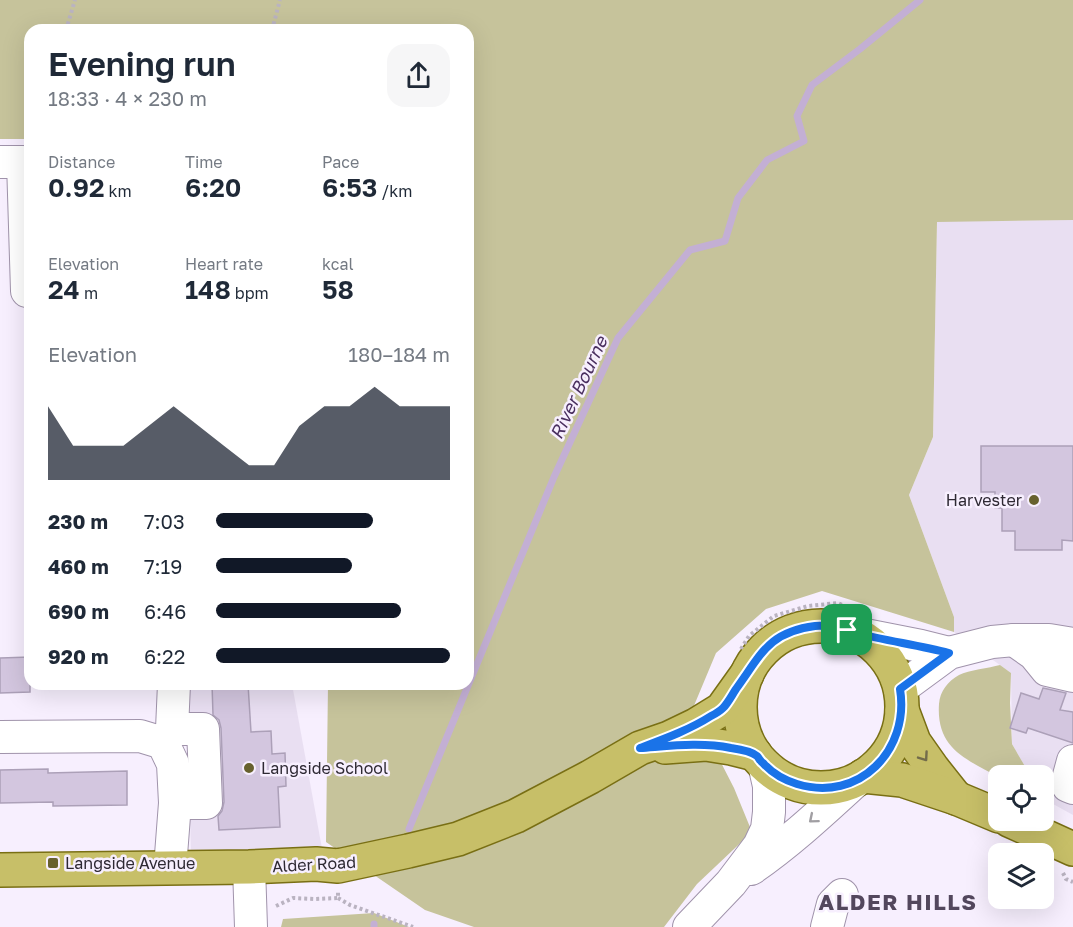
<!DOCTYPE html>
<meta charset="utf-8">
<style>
body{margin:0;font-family:"Golos Text",sans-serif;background:#f6f6f7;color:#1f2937;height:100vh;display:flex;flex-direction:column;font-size:22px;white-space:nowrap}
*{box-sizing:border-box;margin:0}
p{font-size:20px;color:#747a83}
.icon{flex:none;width:33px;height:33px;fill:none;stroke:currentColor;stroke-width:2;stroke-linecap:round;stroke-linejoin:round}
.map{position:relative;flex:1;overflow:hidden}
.drawer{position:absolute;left:24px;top:24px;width:450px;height:666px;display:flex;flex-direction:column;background:#fff;border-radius:18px;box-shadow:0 6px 24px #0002}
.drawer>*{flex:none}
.buttons{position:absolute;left:988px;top:765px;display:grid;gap:12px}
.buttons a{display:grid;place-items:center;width:66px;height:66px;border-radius:12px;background:#fff;box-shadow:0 6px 24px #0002;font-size:30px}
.pin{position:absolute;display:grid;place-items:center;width:51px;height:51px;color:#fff;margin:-26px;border-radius:12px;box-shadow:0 3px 9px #0006}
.round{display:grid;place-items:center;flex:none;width:63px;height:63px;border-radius:18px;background:#f6f6f7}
.head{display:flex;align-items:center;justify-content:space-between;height:102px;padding:0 24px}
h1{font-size:33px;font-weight:600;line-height:45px}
.figures{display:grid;grid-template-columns:repeat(3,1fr);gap:9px;height:102px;padding:6px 24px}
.figures div{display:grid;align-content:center}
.figures b{font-size:26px;font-weight:600}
.figures small{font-size:16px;font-weight:400}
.figures p{font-size:16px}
.chart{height:168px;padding:12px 24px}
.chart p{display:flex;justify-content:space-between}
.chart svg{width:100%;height:108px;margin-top:6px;fill:#111827;opacity:.7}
ul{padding:0 24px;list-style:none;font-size:20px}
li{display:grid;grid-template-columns:96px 72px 1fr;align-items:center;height:45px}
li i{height:15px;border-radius:8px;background:#111827}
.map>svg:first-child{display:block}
.built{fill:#e9dff2}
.green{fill:#c6c39b}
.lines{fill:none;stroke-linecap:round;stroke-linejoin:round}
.stream{stroke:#c3afd4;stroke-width:7}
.building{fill:#d3c6df;stroke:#aca0b8;stroke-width:1.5}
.minor-casing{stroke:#a093ab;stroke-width:34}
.major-casing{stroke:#796f14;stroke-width:36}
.path{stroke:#bab3c1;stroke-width:4;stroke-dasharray:3 3;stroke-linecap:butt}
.minor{stroke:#fff;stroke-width:32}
.major{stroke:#c7bf68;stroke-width:33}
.oneway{stroke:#736c4b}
.oneway2{stroke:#a19fa3}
.route-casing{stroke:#fff;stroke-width:12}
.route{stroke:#1a73e8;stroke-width:8}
.poi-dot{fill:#67612e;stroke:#f7effe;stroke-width:2}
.labels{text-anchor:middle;stroke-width:5;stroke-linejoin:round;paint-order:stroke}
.poi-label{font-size:16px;fill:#2e2933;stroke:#f7effe;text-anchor:start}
.street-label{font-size:16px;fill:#2e2933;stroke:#f7effe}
.water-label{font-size:18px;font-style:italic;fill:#4a2f5f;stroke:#f7effe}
.district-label{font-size:22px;font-weight:bold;letter-spacing:1.5px;fill:#53475d;stroke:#f7effe}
</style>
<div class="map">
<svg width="1073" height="927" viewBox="0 0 1073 927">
<rect width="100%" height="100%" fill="#f7effe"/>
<g class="built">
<polygon points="1073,220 1073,815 1044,799 1044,776 1030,775 1012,744 1011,673 954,632 954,617 909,495 933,437 937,221"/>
<polygon points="188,684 292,684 323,854 191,862"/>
</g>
<g class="green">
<polygon points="0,0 1073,0 1073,220 937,222 933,437 909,495 954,617 954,632 822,591 766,609 716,653 693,708 734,788 752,832 697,884 664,927 474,927 425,910 326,842 328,684 468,684 468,30 30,30 30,139 0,139"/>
<path d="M1000,665l11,8 -1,30 2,41 18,31 -31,1v1c-34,-18 -63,-29 -60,-73 1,-13 9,-23 20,-29 10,-5 30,-7 41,-10z"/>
<polygon points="374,913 409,927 281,927 283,919"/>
</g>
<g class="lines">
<g class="stream">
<polyline points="409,829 554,477 618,338 690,250 725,241 738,198 767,160 804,141 797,116 812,85 860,49 920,0"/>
<polyline points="374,927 374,924"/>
</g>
</g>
<g class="building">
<polygon points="981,446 1073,446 1073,541 1062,540 1062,550 1015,550 1015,531 1002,531 1002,508 995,508 995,492 981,492"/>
<polygon points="30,657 30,692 0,693 0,658"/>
<polygon points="212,684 248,684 251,732 271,731 272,754 285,753 286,786 278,787 280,827 219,830 218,816 222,811 224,802 221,728 219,720 213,715"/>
<polygon points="1043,688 1066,693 1060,710 1073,712 1073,743 1028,728 1026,733 1010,728 1021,693 1039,699"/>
<polygon points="48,769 48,773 127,771 127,805 53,806 53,802 0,803 0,770"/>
</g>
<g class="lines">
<g class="minor-casing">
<g id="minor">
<polyline points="0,162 23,162 27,291"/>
<polyline points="855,633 921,646 949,653"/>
<polyline points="1014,640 1034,654 1047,670 1073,676"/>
<polyline points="900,689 949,653 992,642 1014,640 1049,640 1073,644"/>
<polyline points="172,729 203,729 206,803 175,803"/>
<polyline points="0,737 140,736 163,743 173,764 175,803 170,868"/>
<polyline points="163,743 172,729 174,684"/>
<polyline points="1073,761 1067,783 1068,786 1073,788"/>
<polyline points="249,867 251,927"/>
<path d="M751,869c38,-26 72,-58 106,-89"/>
<polyline points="689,927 731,883 759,846 767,829 769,812 769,786 764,764"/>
<polyline points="827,927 833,904 842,895"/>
</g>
</g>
<g class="major-casing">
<g id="major">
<circle cx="821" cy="707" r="81"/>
<polyline points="902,710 914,742 933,769 956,798"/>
<polyline points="665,747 706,744 731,748 755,754"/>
<polyline points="863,776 902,780 956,798 999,816"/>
<polyline points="1009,820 1073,849"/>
<polyline points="0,870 249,867 316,864 338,866 408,851 458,839 516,816 590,777 640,748 669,738 696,725 722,709 747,674"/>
</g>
</g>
<g class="path">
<polyline points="66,30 75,0"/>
<polyline points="272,30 280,0"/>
<polyline points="741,649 749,636 774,616 808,606 838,603 849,608"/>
<polyline points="1063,873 1066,879 1073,882"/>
<polyline points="338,898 350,905 413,927"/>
<polyline points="276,906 293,898 314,899 338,898 338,891"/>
</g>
<use href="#minor" class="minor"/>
<use href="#major" class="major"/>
</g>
<defs><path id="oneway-chevron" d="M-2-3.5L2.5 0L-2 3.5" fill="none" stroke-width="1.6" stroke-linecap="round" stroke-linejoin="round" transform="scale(1.5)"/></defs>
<use class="oneway" href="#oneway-chevron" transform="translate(924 757) rotate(55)"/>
<use class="oneway2" href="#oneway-chevron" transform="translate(813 819) rotate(140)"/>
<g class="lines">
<g class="route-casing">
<path id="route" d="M815,626c15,-1 27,3 41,7 31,8 62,12 93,20l-49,36c10,61 -41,114 -103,95 -13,-4 -25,-11 -34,-21 -3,-2 -4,-5 -6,-7 -6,-5 -19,-7 -26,-8 -30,-6 -61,-2 -91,0 24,-9 49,-18 71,-32 4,-2 9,-5 12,-8 5,-5 9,-13 13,-19 25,-34 32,-57 79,-63z"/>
</g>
<use href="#route" class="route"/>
</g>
<g class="poi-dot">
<circle cx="1034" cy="500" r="6"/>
<circle cx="249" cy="768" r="6"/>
<rect x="47" y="857" width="12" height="12" rx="3"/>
</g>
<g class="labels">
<g class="poi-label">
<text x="1022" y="506" text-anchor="end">Harvester</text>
<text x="261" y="774">Langside School</text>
<text x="65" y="869">Langside Avenue</text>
</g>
<g class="street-label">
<text transform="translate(314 864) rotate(-3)" y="6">Alder Road</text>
</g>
<g class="water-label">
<text transform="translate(579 388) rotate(-65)" y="6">River Bourne</text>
</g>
<g class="district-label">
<text x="898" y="910">ALDER HILLS</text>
</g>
</g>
</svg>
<div class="buttons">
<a><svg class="icon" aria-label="locate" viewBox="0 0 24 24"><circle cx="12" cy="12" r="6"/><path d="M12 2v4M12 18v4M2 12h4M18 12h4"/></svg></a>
<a><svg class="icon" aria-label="layers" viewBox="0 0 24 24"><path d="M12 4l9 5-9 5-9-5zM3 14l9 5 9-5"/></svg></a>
</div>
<div class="pin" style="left:847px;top:630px;background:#1e9e55"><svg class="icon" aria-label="arrive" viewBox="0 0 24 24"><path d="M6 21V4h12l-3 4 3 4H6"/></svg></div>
<section class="drawer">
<div class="head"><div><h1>Evening run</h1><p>18:33 · 4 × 230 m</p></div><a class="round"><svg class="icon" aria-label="share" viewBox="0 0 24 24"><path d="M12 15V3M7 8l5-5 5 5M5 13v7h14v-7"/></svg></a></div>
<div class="figures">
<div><p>Distance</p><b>0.92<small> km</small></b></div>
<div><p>Time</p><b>6:20</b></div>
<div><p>Pace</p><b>6:53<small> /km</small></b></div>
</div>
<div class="figures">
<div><p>Elevation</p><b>24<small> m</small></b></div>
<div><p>Heart rate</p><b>148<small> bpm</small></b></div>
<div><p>kcal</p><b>58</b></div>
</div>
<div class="chart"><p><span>Elevation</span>180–184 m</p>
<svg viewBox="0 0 160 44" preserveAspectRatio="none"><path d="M0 44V14L10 30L20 30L30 30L40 22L50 14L60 22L70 30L80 38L90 38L100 22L110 14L120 14L130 6L140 14L150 14L160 14V44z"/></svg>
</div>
<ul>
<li><b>230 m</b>7:03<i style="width:67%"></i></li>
<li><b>460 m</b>7:19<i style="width:58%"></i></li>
<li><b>690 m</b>6:46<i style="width:79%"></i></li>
<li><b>920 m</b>6:22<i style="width:100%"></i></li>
</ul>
</section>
</div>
